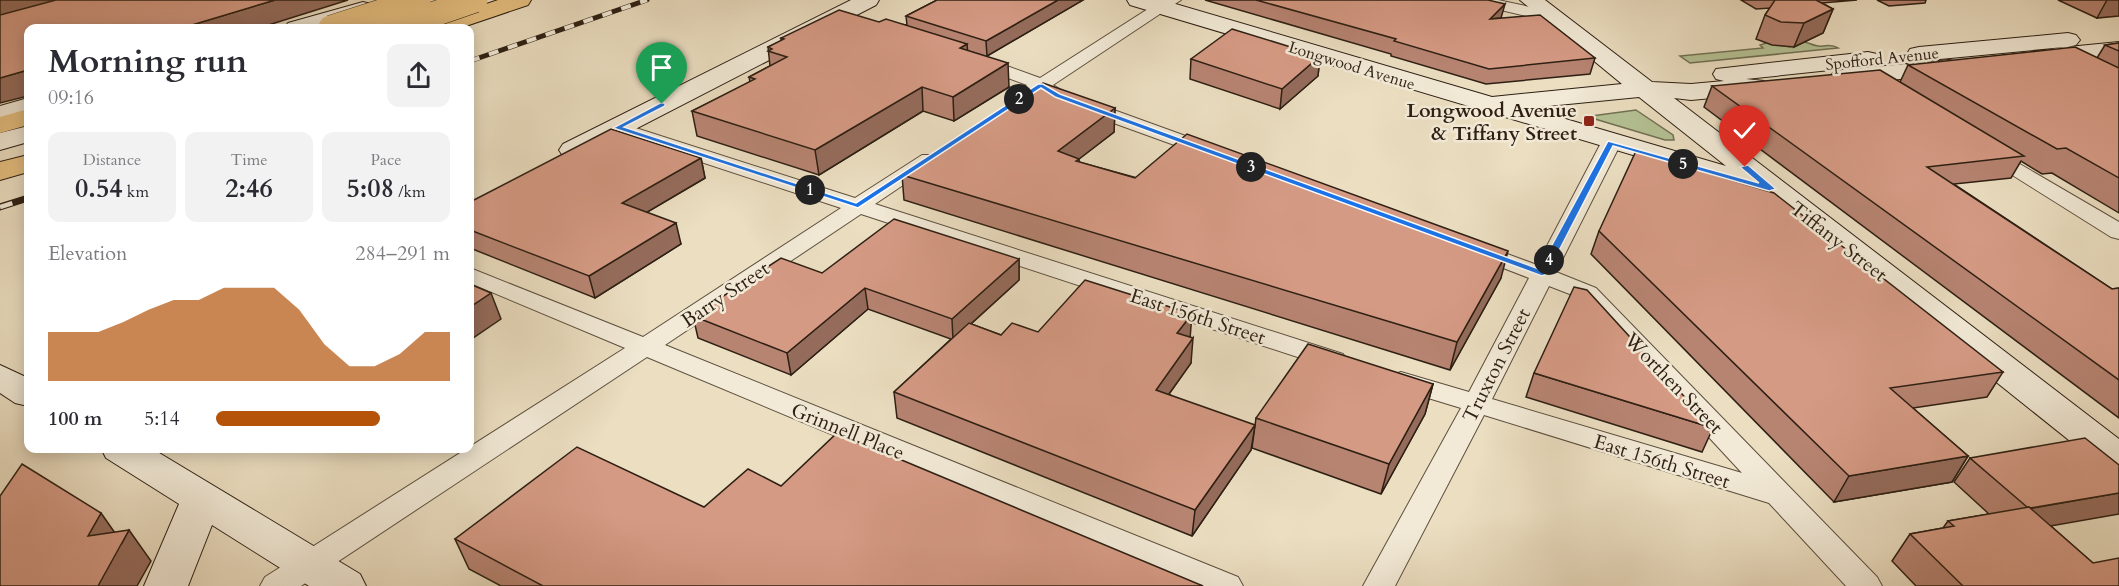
<!DOCTYPE html>
<meta charset="utf-8">
<style>
body{margin:0;font-family:Cardo,serif;background:#f2f2f3;color:#2b2b33;height:100vh;display:flex;flex-direction:column;font-size:22px;white-space:nowrap}
*{box-sizing:border-box;margin:0}
p{font-size:20px;color:#7c7c81}
.icon{flex:none;width:33px;height:33px;fill:none;stroke:currentColor;stroke-width:2;stroke-linecap:round;stroke-linejoin:round}
.map{position:relative;flex:1;overflow:hidden}
.panel{position:absolute;left:24px;top:24px;width:450px;height:429px;display:flex;flex-direction:column;background:#fff;border-radius:12px;box-shadow:0 3px 15px #0003}
.panel>*{flex:none}
.pin{position:absolute;display:grid;place-items:center;width:51px;height:51px;color:#fff;margin:-62px -26px;border-radius:50% 50% 50% 0;rotate:-45deg;box-shadow:0 0 6px #0007}
.pin .icon{rotate:45deg}
.km{position:absolute;width:30px;height:30px;margin:-15px;border-radius:50%;background:#222;color:#fff;font-size:16px;line-height:30px;text-align:center}
.round{display:grid;place-items:center;flex:none;width:63px;height:63px;border-radius:12px;background:#f2f2f3}
.head{display:flex;align-items:center;justify-content:space-between;height:102px;padding:0 24px}
h1{font-size:33px;font-weight:700;line-height:45px}
.metrics{display:grid;grid-template-columns:repeat(3,1fr);gap:9px;height:102px;padding:6px 24px}
.metrics div{display:grid;align-content:center;border-radius:12px;background:#f2f2f3;text-align:center}
.metrics b{font-size:26px;font-weight:700}
.metrics small{font-size:16px;font-weight:400}
.metrics p{font-size:16px}
.chart{height:168px;padding:12px 24px}
.chart p{display:flex;justify-content:space-between}
.chart svg{width:100%;height:108px;margin-top:6px;fill:#b45309;opacity:.7}
ul{padding:0 24px;list-style:none;font-size:20px}
li{display:grid;grid-template-columns:96px 72px 1fr;align-items:center;height:45px}
li i{height:15px;border-radius:8px;background:#b45309}
.map>svg:first-child{display:block}
.green{fill:#b5c295;stroke:#717054;stroke-width:1.5}
.lines{fill:none;stroke-linecap:round;stroke-linejoin:round}
.street-casing{stroke:#5c4f3e;stroke-width:2}
.secondary-casing{stroke:#2d1f13;stroke-width:2}
.highway-casing{stroke:#2d1f13;stroke-width:2}
.street{fill:#f2ead7;fill-rule:evenodd}
.secondary{fill:#f2ead7;fill-rule:evenodd}
.highway{fill:#e6bf80;fill-rule:evenodd}
.rail-far1-casing{stroke:#2d1f13;stroke-width:5}
.rail-casing{stroke:#2d1f13;stroke-width:7}
.rail-far1{stroke:#f2ead7;stroke-width:4;stroke-dasharray:10;stroke-linecap:butt}
.rail{stroke:#f2ead7;stroke-width:4.5;stroke-dasharray:13;stroke-linecap:butt}
.highway-bridge-casing{stroke:#2d1f13;stroke-width:26;stroke-linecap:butt}
.highway-bridge{stroke:#e6bf80;stroke-width:25}
.wall{fill:#b78472;stroke:#2d1f13;stroke-width:1.5}
.shaded-wall{fill:#956c5c;stroke:#2d1f13;stroke-width:1.5}
.building{fill:#d59a84;stroke:#2d1f13;stroke-width:1.5}
.route{fill:#1a73e8;stroke:#fff;stroke-width:1.5}
.poi-dot{fill:#8f2418;stroke:#f2ead7;stroke-width:2}
.labels{text-anchor:middle;stroke-width:5;stroke-linejoin:round;paint-order:stroke}
.far-street-label{font-size:16px;fill:#2d1f13;stroke:#f2ead7}
.poi-label{font-size:20px;font-weight:bold;fill:#2d1f13;stroke:#f2ead7;text-anchor:end}
.street-label{font-size:20px;fill:#2d1f13;stroke:#f2ead7}
</style>
<div class="map">
<svg width="2119" height="586" viewBox="0 0 2119 586">
<rect width="100%" height="100%" fill="#ebdec1"/>
<filter id="stains"><feTurbulence type="fractalNoise" baseFrequency=".00333" numOctaves="4"/><feColorMatrix values="0 0 0 0 .2 0 0 0 0 .09 0 0 0 0 .02 0 0 0 .5 -.17"/></filter>
<radialGradient id="worn" r=".72"><stop offset=".6" stop-color="#630" stop-opacity="0"/><stop offset="1" stop-color="#630" stop-opacity=".3"/></radialGradient>
<g class="green">
<path d="M1798,41c9,0 12,4 20,5 8,1 12,-3 20,2l-148,15 -10,-7 83,-8 -3,-3 6,-2 24,4z"/>
<polygon points="1636,110 1673,135 1674,140 1665,140 1595,119 1591,116"/>
</g>
<g class="lines">
<g class="street-casing">
<g id="street">
<polygon points="1162,0 1181,0 1053,85 1064,92 1216,147 1219,151 1216,155 1202,155 1050,100 1040,93 1028,99 1021,97 1019,93 1027,85 973,65 970,61 979,56 1040,78"/>
<polygon points="1469,0 1498,0 1558,13 1560,17 1552,22 1471,3"/>
<polygon points="617,122 855,198 922,155 936,155 939,159 936,163 875,204 1343,354 1347,360 1343,366 1334,368 1325,366 861,214 665,345 1238,577 1243,586 1194,586 647,357 301,586 260,586 265,577 625,348 470,283 470,268 643,337 841,208 610,132 607,128"/>
<path d="M1611,137l7,2 3,4 -65,129 40,16 281,289 5,9h-36l-77,-83 -285,-88 -89,171h-32l98,-178 -69,-21 -4,-6 4,-6 9,-3 68,20 60,-114 -62,-24 -3,-5 3,-5 8,-2 62,23 64,-122 3,-4zM1549,286l31,12 162,175 -250,-74z"/>
<polygon points="1989,146 2119,222 2119,239 2111,237 1982,156 1979,152 1982,148"/>
</g>
</g>
<g class="secondary-casing">
<g id="secondary">
<polygon points="851,0 879,0 876,5 583,156 573,158 563,156 559,150 563,144"/>
<path d="M1127,0h35l330,97 130,-13 -102,-84h25l107,82 39,2 33,-3 -8,-2 -3,-5 3,-5 152,-17 9,2 3,5 -3,5 -9,2 -122,13 18,2 4,5 -4,5 -9,3 -64,6 -17,-2 445,341v34l-14,-4 -345,-276 -630,-188zM1639,97l87,69 -198,-58z"/>
<polygon points="363,2 371,4 374,9 371,14 320,28 284,28 288,23"/>
<polygon points="2068,33 2076,35 2080,40 2076,45 2068,47 2119,42 2119,56 2042,64 2033,62 2030,57 2033,52 2064,47 1919,61 1910,59 1907,54 1910,49 1919,47"/>
<polygon points="1949,60 1958,62 1961,67 1958,72 1842,86 1833,83 1829,78 1833,73 1842,70"/>
<polygon points="28,98 28,114 0,122 0,106"/>
<polygon points="28,126 28,142 0,150 0,133"/>
<polygon points="0,365 28,378 28,406 15,403 0,393"/>
<polygon points="101,448 151,448 360,574 366,586 309,586 212,525 188,586 144,586 179,504 106,458"/>
</g>
</g>
<g class="highway-casing">
<g id="highway">
<polygon points="498,0 531,0 528,5 460,28 427,28 431,23"/>
<polygon points="28,109 28,125 0,133 0,117"/>
<polygon points="28,155 28,172 0,180 0,162"/>
</g>
</g>
<use href="#street" class="street"/>
<use href="#secondary" class="secondary"/>
<use href="#highway" class="highway"/>
<g class="rail-far1-casing">
<polyline id="rail-far1" points="470,61 647,0"/>
</g>
<g class="rail-casing">
<polyline id="rail" points="0,207 28,198"/>
</g>
<use href="#rail-far1" class="rail-far1"/>
<use href="#rail" class="rail"/>
<g class="highway-bridge-casing">
<g id="highway-bridge">
<polyline points="331,28 418,0"/>
<polyline points="394,28 475,0"/>
</g>
</g>
<use href="#highway-bridge" class="highway-bridge"/>
</g>
<g class="wall">
<polygon points="937,0 1083,0 987,56 1009,87 954,121 923,111 819,175 697,136 692,111 750,82 749,77 770,66 768,47 781,41 781,38 879,22 907,25 906,16"/>
<polygon points="1205,0 1488,0 1501,18 1595,58 1590,74 1486,84 1391,56 1391,54"/>
<polygon points="1741,0 1857,0 1822,3 1833,9 1823,33 1794,47 1772,45 1756,39 1765,15 1770,8 1756,9"/>
<polygon points="1877,0 1926,0 1925,3 1889,6"/>
<polygon points="2058,0 2119,0 2097,18"/>
<polygon points="2119,43 2119,213 2052,173 2042,174 2021,161 2011,178 1954,184 2112,289 2119,288 2119,418 1704,107 1712,86 1900,82 1908,65 2097,58 2105,45"/>
<polygon points="1320,56 1318,76 1280,109 1190,79 1191,59"/>
<polygon points="1115,108 1114,132 1079,159 1079,162 1501,278 1450,370 904,200 902,175"/>
<polygon points="701,158 705,178 647,212 681,244 595,298 470,248 470,202"/>
<polygon points="1599,231 2003,372 1987,397 1913,408 1968,456 1952,482 1834,502 1591,254"/>
<polygon points="1019,259 1019,280 971,324 1001,335 1038,332 1190,337 1191,363 1169,394 1251,450 1192,536 897,418 894,392 951,339 868,309 791,375 698,338 693,316 822,273"/>
<polygon points="1534,373 1713,428 1702,452 1526,397"/>
<polygon points="1433,384 1425,414 1381,494 1252,448 1256,418"/>
<polygon points="1970,458 2051,526 2119,586 1916,586 1892,561 1910,534 1943,528 1948,521 1989,514 1954,482"/>
<polygon points="781,486 1203,586 501,586 469,569 455,539 704,507"/>
</g>
<g class="shaded-wall">
<polygon points="0,0 73,0 0,21"/>
<polygon points="275,0 348,0 259,28 182,28"/>
<polygon points="1058,0 1083,0 987,56 986,41"/>
<polygon points="2107,0 2119,0 2119,16 2097,18"/>
<polygon points="1505,4 1501,18 1490,19"/>
<polygon points="1833,9 1823,33 1794,47 1804,23"/>
<polygon points="967,44 969,67 960,48"/>
<polygon points="1320,56 1318,76 1280,109 1282,89"/>
<polygon points="1008,63 1009,87 954,121 953,97"/>
<polygon points="28,70 28,96 0,103 0,78"/>
<polygon points="922,87 923,111 819,175 815,150"/>
<polygon points="1115,108 1114,132 1079,159 1079,184 1058,151"/>
<polygon points="701,158 705,178 627,224 622,203"/>
<polygon points="676,223 681,244 595,298 589,276"/>
<polygon points="1508,251 1501,278 1450,370 1457,342"/>
<polygon points="1019,259 1019,280 953,340 952,319"/>
<polygon points="865,288 868,309 791,375 787,353"/>
<polygon points="491,293 501,319 470,340 470,307"/>
<polygon points="1192,314 1190,339 1177,333"/>
<polygon points="1193,338 1191,363 1154,415 1156,390"/>
<polygon points="1433,384 1425,414 1381,494 1389,464"/>
<polygon points="1255,425 1251,450 1192,536 1195,510"/>
<polygon points="1968,456 1952,482 1834,502 1849,476"/>
<polygon points="2119,493 2119,514 2011,533 2028,509"/>
<polygon points="101,513 122,543 129,530 151,561 137,586 98,586 88,536"/>
</g>
<g class="building">
<polygon points="56,0 275,0 182,28 28,28 28,70 0,78 0,15"/>
<polygon points="937,0 1058,0 986,41 906,16"/>
<polygon points="1256,0 1488,0 1505,4 1490,19 1540,15 1595,58 1489,69 1394,41 1396,39"/>
<polygon points="1775,0 1816,0 1833,9 1804,23 1781,22 1765,15"/>
<polygon points="839,10 879,22 886,19 967,44 960,48 1008,63 953,97 922,87 815,150 692,111 755,79 749,77 787,57 768,51 772,49 768,47 784,39 781,38"/>
<polygon points="1232,29 1320,56 1282,89 1191,59"/>
<polygon points="2119,43 2119,51 2105,45"/>
<polygon points="2075,47 2119,68 2119,178 2066,148 2057,149 1908,65"/>
<polygon points="1880,70 2024,156 1927,167 2112,289 2119,288 2119,380 1712,86"/>
<polygon points="1043,83 1115,108 1058,151 1079,159 1076,161 1135,178 1187,134 1508,251 1457,342 902,175"/>
<polygon points="611,129 701,158 622,203 676,223 589,276 470,230 470,202"/>
<polygon points="1636,151 1774,193 2003,372 1890,388 1968,456 1849,476 1599,231"/>
<polygon points="894,219 1019,259 952,319 865,288 787,353 693,316 781,258 822,273"/>
<polygon points="1085,280 1192,314 1177,333 1193,338 1156,390 1255,425 1195,510 894,392 969,323 1001,335 1012,323 1038,332"/>
<polygon points="470,284 491,293 470,307"/>
<polygon points="1574,287 1587,290 1713,428 1534,373"/>
<polygon points="1308,344 1433,384 1389,464 1256,418"/>
<polygon points="837,433 1203,586 543,586 455,539 577,447 704,507 748,469 781,486"/>
<polygon points="2085,438 2119,465 2119,493 2030,508 2029,507 2027,507 1970,458"/>
<polygon points="22,464 101,513 88,536 129,530 98,586 0,586 0,496"/>
<polygon points="2029,507 2093,563 2119,558 2119,586 1963,586 1910,534 1954,526 1948,521"/>
</g>
<polygon class="route" points="1038,84 1043,84 1060,94 1539,269 1608,141 1759,183 1740,167 1748,165 1776,189 1769,191 1613,146 1547,274 1542,276 1055,97 1041,88 858,208 613,128 660,103 665,103 665,106 624,127 856,203"/>
<rect class="poi-dot" x="1583" y="115" width="12" height="12" rx="3"/>
<g class="labels">
<g class="far-street-label">
<text transform="translate(1882 58) rotate(-6)" y="6">Spofford Avenue</text>
<text transform="translate(1352 65) rotate(17)" y="6">Longwood Avenue</text>
</g>
<g class="poi-label">
<text x="1577" y="117">Longwood Avenue<tspan x="1577" dy="23">&amp; Tiffany Street</tspan></text>
</g>
<g class="street-label">
<text transform="translate(1839 241) rotate(38)" y="7">Tiffany Street</text>
<text transform="translate(725 294) rotate(-34)" y="7">Barry Street</text>
<text transform="translate(1198 316) rotate(18)" y="7">East 156th Street</text>
<text transform="translate(1496 365) rotate(-63)" y="7">Truxton Street</text>
<text transform="translate(1674 383) rotate(46)" y="7">Worthen Street</text>
<text transform="translate(848 431) rotate(22)" y="7">Grinnell Place</text>
<text transform="translate(1662 461) rotate(17)" y="7">East 156th Street</text>
</g>
</g>
<rect width="100%" height="100%" filter="url(#stains)"/>
<rect width="100%" height="100%" fill="url(#worn)"/>
</svg>
<div class="pin" style="left:662px;top:104px;background:#1e9e55"><svg class="icon" aria-label="arrive" viewBox="0 0 24 24"><path d="M6 21V4h12l-3 4 3 4H6"/></svg></div>
<div class="pin" style="left:1745px;top:167px;background:#d93025"><svg class="icon" aria-label="check" viewBox="0 0 24 24"><path d="M5 12l5 5 9-10"/></svg></div>
<b class="km" style="left:810px;top:190px">1</b>
<b class="km" style="left:1019px;top:99px">2</b>
<b class="km" style="left:1251px;top:167px">3</b>
<b class="km" style="left:1549px;top:260px">4</b>
<b class="km" style="left:1683px;top:164px">5</b>
<section class="panel">
<div class="head"><div><h1>Morning run</h1><p>09:16</p></div><a class="round"><svg class="icon" aria-label="share" viewBox="0 0 24 24"><path d="M12 15V3M7 8l5-5 5 5M5 13v7h14v-7"/></svg></a></div>
<div class="metrics">
<div><p>Distance</p><b>0.54<small> km</small></b></div>
<div><p>Time</p><b>2:46</b></div>
<div><p>Pace</p><b>5:08<small> /km</small></b></div>
</div>
<div class="chart"><p><span>Elevation</span>284–291 m</p>
<svg viewBox="0 0 160 44" preserveAspectRatio="none"><path d="M0 44V24L10 24L20 24L30 20L40 15L50 11L60 11L70 6L80 6L90 6L100 15L110 29L120 38L130 38L140 33L150 24L160 24V44z"/></svg>
</div>
<ul>
<li><b>100 m</b>5:14<i style="width:70%"></i></li>
</ul>
</section>
</div>
